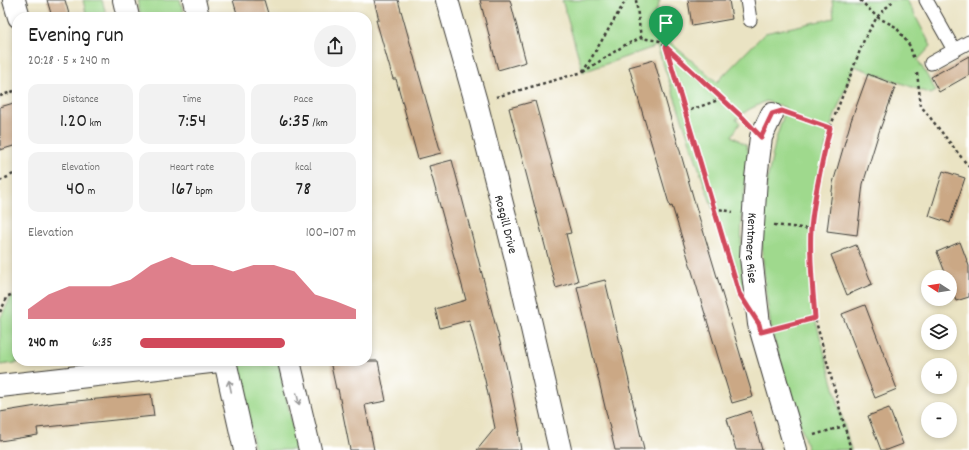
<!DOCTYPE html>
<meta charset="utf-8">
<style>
body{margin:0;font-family:Dekko,sans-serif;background:#f2f2f2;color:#222;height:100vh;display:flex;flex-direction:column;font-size:15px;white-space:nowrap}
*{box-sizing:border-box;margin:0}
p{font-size:13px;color:#767676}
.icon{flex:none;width:22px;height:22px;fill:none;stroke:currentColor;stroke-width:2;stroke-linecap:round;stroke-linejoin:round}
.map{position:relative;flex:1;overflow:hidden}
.details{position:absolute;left:12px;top:12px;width:360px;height:354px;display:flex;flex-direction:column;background:#fff;border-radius:16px;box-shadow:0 2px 6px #0003}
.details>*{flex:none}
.needle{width:26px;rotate:282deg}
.controls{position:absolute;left:921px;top:270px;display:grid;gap:8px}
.controls a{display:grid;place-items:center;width:36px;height:36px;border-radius:50%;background:#fff;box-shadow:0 2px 6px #0003;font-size:20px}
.pin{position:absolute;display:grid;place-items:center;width:34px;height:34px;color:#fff;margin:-41px -17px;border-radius:50% 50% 50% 0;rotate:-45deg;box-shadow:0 0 4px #0007}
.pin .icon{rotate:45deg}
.round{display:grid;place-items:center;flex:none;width:42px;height:42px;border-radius:21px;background:#f2f2f2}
.head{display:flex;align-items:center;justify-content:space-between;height:68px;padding:0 16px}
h1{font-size:22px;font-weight:600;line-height:30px}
.metrics{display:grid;grid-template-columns:repeat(3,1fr);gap:6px;height:68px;padding:4px 16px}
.metrics div{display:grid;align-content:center;border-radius:10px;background:#f2f2f2;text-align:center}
.metrics b{font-size:20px;font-weight:600}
.metrics small{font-size:11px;font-weight:400}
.metrics p{font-size:11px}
.chart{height:112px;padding:8px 16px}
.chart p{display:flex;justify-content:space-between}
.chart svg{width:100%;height:72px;margin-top:4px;fill:#d1495b;opacity:.7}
ul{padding:0 16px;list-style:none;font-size:13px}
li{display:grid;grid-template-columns:64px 48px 1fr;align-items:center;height:30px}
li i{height:10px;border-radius:5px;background:#d1495b}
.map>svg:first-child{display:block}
.green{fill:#9fd98d;stroke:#5e7a54}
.building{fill:#cba885}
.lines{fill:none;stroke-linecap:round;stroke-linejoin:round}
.service-casing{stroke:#3b3a35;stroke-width:15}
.minor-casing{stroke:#3b3a35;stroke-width:24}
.tertiary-casing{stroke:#3b3a35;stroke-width:24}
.path{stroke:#3b3a35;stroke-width:2.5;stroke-dasharray:3 3;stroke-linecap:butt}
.service{stroke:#fff;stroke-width:13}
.minor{stroke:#fff;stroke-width:22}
.tertiary{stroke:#fff;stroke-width:22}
.oneway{stroke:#999}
.route-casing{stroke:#fff;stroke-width:8}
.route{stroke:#d1495b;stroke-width:5}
.labels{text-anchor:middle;stroke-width:3.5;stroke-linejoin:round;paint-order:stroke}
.street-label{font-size:13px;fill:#1c1c1c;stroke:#fff}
</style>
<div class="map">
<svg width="969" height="450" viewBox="0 0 969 450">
<rect width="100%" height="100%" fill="#fff"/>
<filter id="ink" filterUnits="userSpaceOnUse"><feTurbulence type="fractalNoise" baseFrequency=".025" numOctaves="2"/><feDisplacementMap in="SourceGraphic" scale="8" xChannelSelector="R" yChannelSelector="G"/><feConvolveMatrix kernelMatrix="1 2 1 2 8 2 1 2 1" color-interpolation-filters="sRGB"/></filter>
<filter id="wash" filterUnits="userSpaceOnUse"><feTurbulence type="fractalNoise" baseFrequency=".012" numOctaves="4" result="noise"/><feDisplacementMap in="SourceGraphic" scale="16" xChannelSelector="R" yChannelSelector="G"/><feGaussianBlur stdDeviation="0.9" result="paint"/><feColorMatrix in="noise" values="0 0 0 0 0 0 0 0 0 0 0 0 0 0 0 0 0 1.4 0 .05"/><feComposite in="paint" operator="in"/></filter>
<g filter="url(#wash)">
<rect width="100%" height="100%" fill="#eae3c3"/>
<g class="green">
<polygon points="83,0 102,0 107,17 87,17"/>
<polygon points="137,0 180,0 184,17 141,17"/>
<polygon points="562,0 660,0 649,31 666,39 717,82 765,33 834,18 832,0 907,0 931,46 918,60 936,91 931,94 854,66 830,128 819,178 811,229 812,272 815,318 851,450 808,450 772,333 766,295 762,250 763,211 767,181 776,139 786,108 766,101 748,110 736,119 740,123 732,136 746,145 751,160 746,181 742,214 741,249 744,290 741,291 657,46 583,72"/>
<polygon points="17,296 17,361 30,361 0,365 0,319 11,297"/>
<polygon points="235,361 278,361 298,450 255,450"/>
</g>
<g id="blocks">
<g class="building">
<polygon points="47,0 65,0 69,14 59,17 52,17"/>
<polygon points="233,0 264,0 269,17 238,17"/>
<polygon points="374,0 398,0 441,153 418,159 396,79 393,79 376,20 379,20"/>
<polygon points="480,0 510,0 526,62 498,70"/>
<polygon points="688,0 729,0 732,19 692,26"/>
<polygon points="969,56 969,75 939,92 931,77"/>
<polygon points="654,60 694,200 753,397 732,403 682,238 672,206 670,207 629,67"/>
<polygon points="868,74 896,85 879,132 863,184 857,235 827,231 833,183 851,121"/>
<polygon points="535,101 571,233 566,234 578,281 556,288 509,108"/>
<polygon points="17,102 17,145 0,150 0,107"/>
<polygon points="452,160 506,365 520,432 518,432 521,450 477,450 495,428 485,380 469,320 440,328 435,309 466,300 429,166"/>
<polygon points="943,171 965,178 950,223 929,216"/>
<polygon points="960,242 969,266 969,297 956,301 950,285 950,277 947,277 937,252"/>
<polygon points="856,245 872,284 847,295 831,255"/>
<polygon points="605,280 633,398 632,398 644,450 615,450 577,287"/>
<polygon points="865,305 897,389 875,398 842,314"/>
<polygon points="330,361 378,361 386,401 365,405 374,450 350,450 338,389 336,389"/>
<polygon points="151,394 154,416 37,428 38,435 0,441 0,412 55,403"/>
<polygon points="889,408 903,444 887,450 881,450 868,416"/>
<polygon points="751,411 762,450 736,450 727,419"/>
</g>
</g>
</g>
<g filter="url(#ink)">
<use href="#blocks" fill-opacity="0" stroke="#3b3a35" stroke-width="1"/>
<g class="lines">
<g class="service-casing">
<g id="service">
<polyline points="747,0 750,20"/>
<polyline points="926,0 954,50"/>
<polyline points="931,63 969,42"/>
</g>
</g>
<g class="minor-casing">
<g id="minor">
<polyline points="14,0 19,17"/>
<path id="s1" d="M447,0l29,102 40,157 44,191"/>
<path id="s2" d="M772,114l-11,23 -5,41 -5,79 8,67 37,126"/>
<polyline points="0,386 219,361"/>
</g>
</g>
<g class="tertiary-casing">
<g id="tertiary">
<polyline points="124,0 128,17"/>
<polyline points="194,0 198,17"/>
<polyline points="225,361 245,450"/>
<polyline points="289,361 310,450"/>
</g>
</g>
<g class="path">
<polyline points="636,0 641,38"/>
<polyline points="860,0 877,17 896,27 910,46 914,60"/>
<polyline points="666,47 728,255"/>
<polyline points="583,72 625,45 641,38 660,41 746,121"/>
<polyline points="917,73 921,106 969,167"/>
<polyline points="0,96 17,90"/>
<polyline points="496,97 583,72 626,0"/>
<polyline points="685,112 721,99"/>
<polyline points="793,115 830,128"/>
<polyline points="0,181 17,172"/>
<polyline points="714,208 733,212"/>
<polyline points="774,225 811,229"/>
<polyline points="0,312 8,296 17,293"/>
<polyline points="781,327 815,318"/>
<polyline points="814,435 844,426"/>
<polyline points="851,450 815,318 812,272 811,229 819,178 830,128 864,40 877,17 894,0"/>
</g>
<use href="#service" class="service"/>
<use href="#minor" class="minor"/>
<use href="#tertiary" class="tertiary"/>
</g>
<defs><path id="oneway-shaft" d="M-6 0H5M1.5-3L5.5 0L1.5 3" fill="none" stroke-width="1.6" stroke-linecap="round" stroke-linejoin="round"/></defs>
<g class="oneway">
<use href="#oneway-shaft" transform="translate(230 386) rotate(-102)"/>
<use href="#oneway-shaft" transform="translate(298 399) rotate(77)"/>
</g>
</g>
<g class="lines" filter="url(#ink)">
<g class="route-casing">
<path id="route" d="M666,47l76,70 19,20 11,-23 10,-3 48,17c-8,33 -16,67 -19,101 -2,29 2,60 4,89l-54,14 -2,-8 -20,-31z"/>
</g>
<use href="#route" class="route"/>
</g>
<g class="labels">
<g class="street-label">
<text dy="5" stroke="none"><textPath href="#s1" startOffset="232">Rosgill Drive</textPath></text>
<text dy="5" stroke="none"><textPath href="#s2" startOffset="137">Kentmere Rise</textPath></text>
</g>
</g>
</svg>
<div class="controls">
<a><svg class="needle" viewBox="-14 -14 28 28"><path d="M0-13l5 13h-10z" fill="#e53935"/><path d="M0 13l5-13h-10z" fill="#767676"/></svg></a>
<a><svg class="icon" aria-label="layers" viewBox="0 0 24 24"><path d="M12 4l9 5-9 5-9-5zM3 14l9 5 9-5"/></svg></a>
<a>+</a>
<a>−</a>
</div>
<div class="pin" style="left:666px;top:47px;background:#1e9e55"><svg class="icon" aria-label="arrive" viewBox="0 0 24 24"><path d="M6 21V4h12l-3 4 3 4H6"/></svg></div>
<section class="details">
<div class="head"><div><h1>Evening run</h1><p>20:28 · 5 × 240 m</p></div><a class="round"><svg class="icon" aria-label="share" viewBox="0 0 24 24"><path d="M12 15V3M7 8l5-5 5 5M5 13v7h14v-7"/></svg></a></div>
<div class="metrics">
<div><p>Distance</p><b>1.20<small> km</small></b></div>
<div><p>Time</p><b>7:54</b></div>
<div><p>Pace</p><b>6:35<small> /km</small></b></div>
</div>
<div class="metrics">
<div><p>Elevation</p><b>40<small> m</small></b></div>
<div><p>Heart rate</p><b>167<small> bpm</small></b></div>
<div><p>kcal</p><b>78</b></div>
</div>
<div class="chart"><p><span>Elevation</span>100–107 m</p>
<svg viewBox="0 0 160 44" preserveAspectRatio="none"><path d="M0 44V38L10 29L20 24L30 24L40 24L50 20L60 11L70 6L80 11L90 11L100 15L110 11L120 11L130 15L140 29L150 33L160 38V44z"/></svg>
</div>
<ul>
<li><b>240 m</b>6:35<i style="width:67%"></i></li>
</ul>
</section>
</div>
